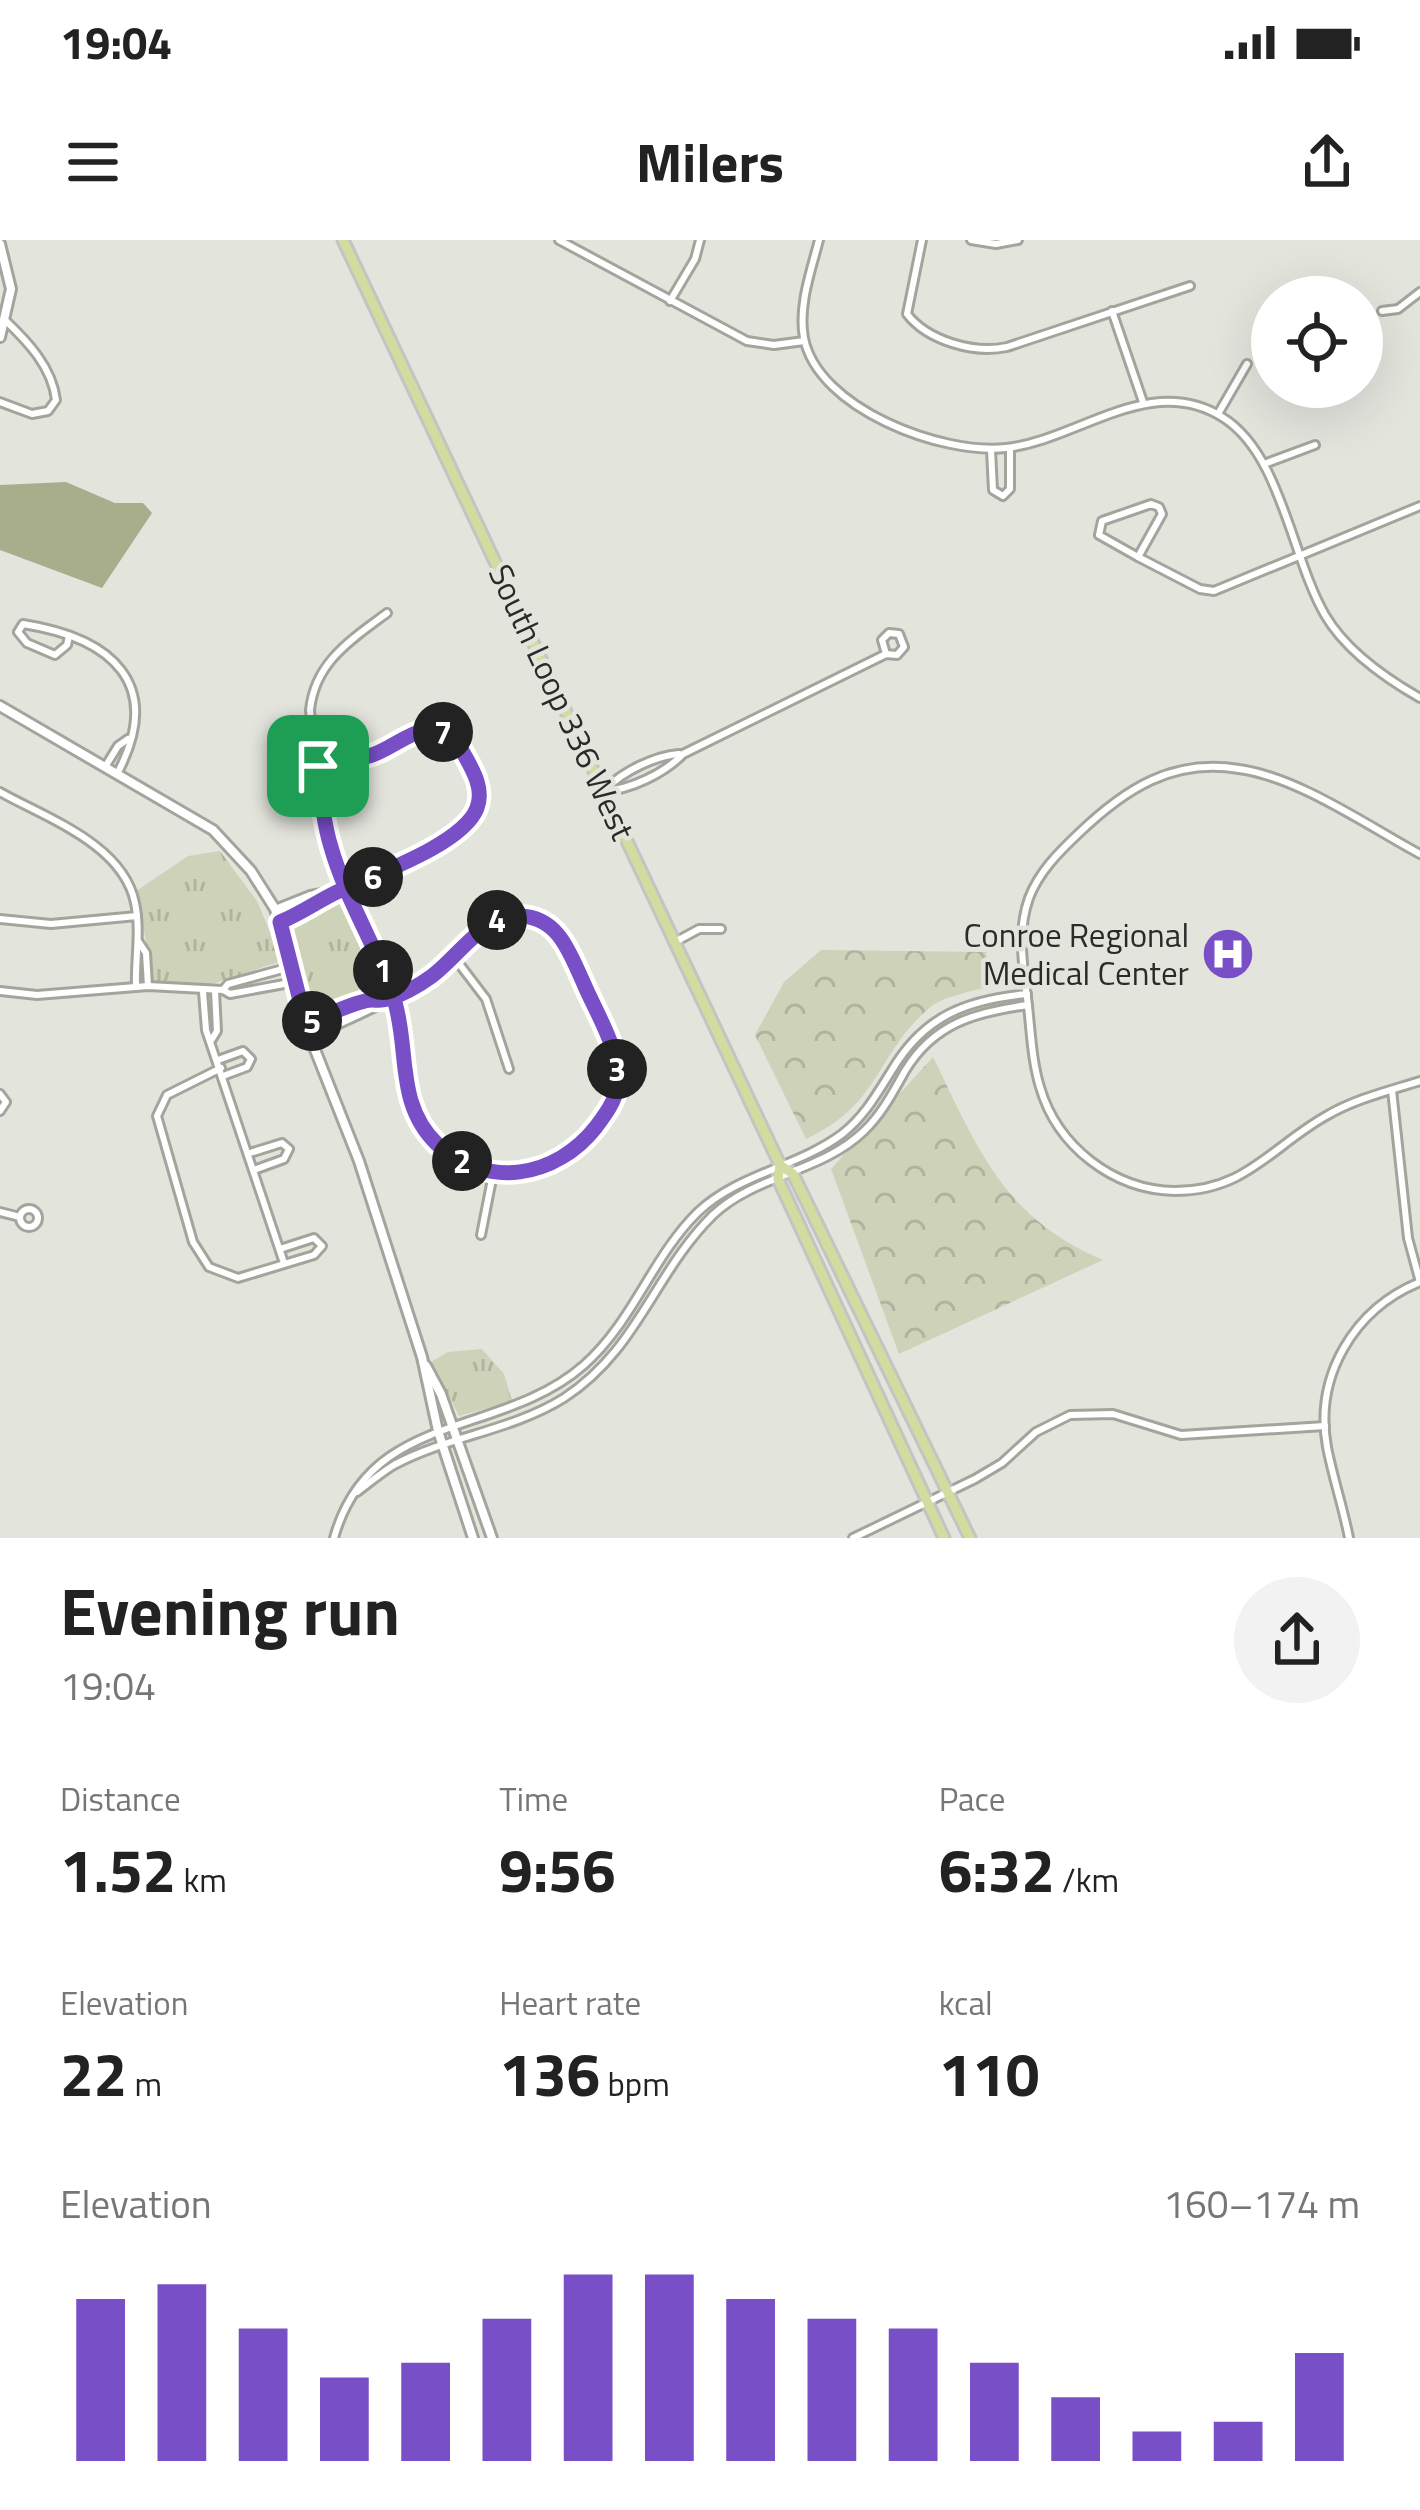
<!DOCTYPE html>
<meta charset="utf-8">
<style>
body{margin:0;font-family:"Titillium Web",sans-serif;background:#f2f2f2;color:#222;height:100vh;display:flex;flex-direction:column;font-size:45px;white-space:nowrap}
*{box-sizing:border-box;margin:0}
p{font-size:39px;color:#767676}
.icon{flex:none;width:66px;height:66px;fill:none;stroke:currentColor;stroke-width:2;stroke-linecap:round;stroke-linejoin:round}
.map{position:relative;height:1298px;overflow:hidden}
.details{display:flex;flex-direction:column;background:#fff;flex:1}
.details>*{flex:none}
.controls{position:absolute;left:1251px;top:36px;display:grid;gap:24px}
.controls a{display:grid;place-items:center;width:132px;height:132px;border-radius:50%;background:#fff;box-shadow:0 12px 48px #0002;font-size:60px}
.pin{position:absolute;display:grid;place-items:center;width:102px;height:102px;color:#fff;margin:-51px;border-radius:24px;box-shadow:0 6px 18px #0006}
.km{position:absolute;width:60px;height:60px;margin:-30px;border-radius:50%;background:#222;color:#fff;font-size:33px;line-height:60px;text-align:center}
.round{display:grid;place-items:center;flex:none;width:126px;height:126px;border-radius:63px;background:#f2f2f2}
.headline{display:flex;align-items:center;justify-content:space-between;height:204px;padding:0 60px}
h1{font-size:66px;font-weight:700;line-height:90px}
.metrics{display:grid;grid-template-columns:repeat(3,1fr);gap:18px;height:204px;padding:12px 60px}
.metrics div{display:grid;align-content:center}
.metrics b{font-size:60px;font-weight:700}
.metrics small{font-size:33px;font-weight:400}
.metrics p{font-size:33px}
.chart{height:336px;padding:24px 60px}
.chart p{display:flex;justify-content:space-between}
.chart svg{width:100%;height:216px;margin-top:12px;stroke:#794fc8;stroke-width:6}
.status{display:flex;justify-content:space-between;align-items:center;height:84px;padding:0 60px;background:#fff;direction:ltr}
.status svg{height:33px;fill:currentColor}
header{display:flex;justify-content:space-between;align-items:center;height:156px;padding:0 60px;background:#fff;font-size:54px;font-weight:700}
.map>svg:first-child{display:block}
.forest{fill:url(#forest-crowns)}
.park{fill:url(#park-tufts)}
.water{fill:#a8ae8c}
.lines{fill:none;stroke-linecap:round;stroke-linejoin:round}
.minor-casing{stroke:#a3a59d;stroke-width:12}
.tertiary-casing{stroke:#a3a59d;stroke-width:14}
.primary-casing{stroke:#c3c4c3;stroke-width:15}
.minor{stroke:#fff;stroke-width:6}
.tertiary{stroke:#fff;stroke-width:8}
.primary{stroke:#d3dc9e;stroke-width:9}
.route-casing{stroke:#fff;stroke-width:24}
.route{stroke:#794fc8;stroke-width:15}
.labels{text-anchor:middle;stroke-width:9;stroke-linejoin:round;paint-order:stroke}
.street-label{font-size:33px;fill:#2a2b28;stroke:#e3e5dd}
.poi-label{font-size:33px;fill:#2a2b28;stroke:#e3e5dd;text-anchor:end}
</style>
<div class="status"><b>19:04</b><svg viewBox="0 0 49 12"><path d="M0 12V9h3v3zM5 12V6h3v6zM10 12V3h3v9zM15 12V0h3v12zM26 1h20v11H26zM47 4h2v5h-2z"/></svg></div>
<header><svg class="icon" aria-label="menu" viewBox="0 0 24 24"><path d="M4 6h16M4 12h16M4 18h16"/></svg>Milers<svg class="icon" aria-label="share" viewBox="0 0 24 24"><path d="M12 15V3M7 8l5-5 5 5M5 13v7h14v-7"/></svg></header>
<div class="map">
<svg width="1420" height="1298" viewBox="0 0 1420 1298">
<defs>
<pattern id="forest-crowns" width="20" height="18" patternUnits="userSpaceOnUse" patternTransform="scale(3)"><rect width="20" height="18" fill="#cdd2b8"/><path d="M2 6a3 3 0 1 1 6 0M12 15a3 3 0 1 1 6 0" fill="none" stroke="#b0b49e"/></pattern>
<pattern id="park-tufts" width="24" height="20" patternUnits="userSpaceOnUse" patternTransform="scale(3)"><rect width="24" height="20" fill="#cdd2b8"/><path d="M3 7l-1-3M5 7V3M7 7l1-3M15 17l-1-3M17 17v-4M19 17l1-3" fill="none" stroke="#b0b49e"/></pattern>
</defs>
<rect width="100%" height="100%" fill="#e3e5dd"/>
<g class="forest">
<path d="M821,710l165,2 4,34c-18,6 -48,10 -62,23 -53,47 -48,96 -122,130l-51,-104 29,-53z"/>
<path d="M933,817c44,90 70,161 170,203l-204,94 -68,-185z"/>
</g>
<g class="park">
<polygon points="220,611 257,661 282,721 206,746 154,742 136,651 188,616"/>
<polygon points="341,661 360,691 386,752 308,778 288,685"/>
<polygon points="482,1109 504,1134 512,1161 459,1176 431,1122 448,1112"/>
</g>
<polygon class="water" points="66,242 115,263 143,263 152,273 102,348 0,310 0,245"/>
<g class="lines">
<g class="minor-casing">
<g id="minor">
<polyline points="559,0 747,101 774,105 804,101"/>
<path d="M819,0c-8,31 -21,66 -15,98 14,71 138,117 202,110 72,-8 144,-76 216,-31 59,36 69,139 103,198 21,36 60,63 95,83"/>
<path d="M922,0l-15,74c21,27 67,40 100,33l183,-61"/>
<polyline points="971,0 996,4 1018,0"/>
<polyline points="670,61 695,19 700,0"/>
<polyline points="1112,71 1143,162"/>
<polyline points="1382,71 1398,69 1420,52"/>
<path d="M0,162l32,12 16,-3 8,-11c-4,-33 -28,-58 -51,-80"/>
<polyline points="1218,174 1247,124"/>
<polyline points="991,210 993,250 1003,256 1010,249 1010,208"/>
<polyline points="1264,224 1315,205"/>
<polygon points="1151,264 1159,267 1162,274 1138,317 1099,295 1102,281"/>
<polyline points="1138,317 1200,349 1214,351 1420,266"/>
<path d="M69,396l-2,9 -12,10 -28,-12 -9,-11 5,-8c89,14 142,60 94,150"/>
<polyline points="429,490 434,472 443,468 449,476 444,492"/>
<polyline points="105,527 118,506 128,499"/>
<path d="M606,549c17,-18 49,-33 73,-35"/>
<path d="M604,551c26,-1 61,-18 79,-37l203,-100 11,1 7,-8 -5,-13 -10,-1 -7,7 4,14"/>
<path d="M0,552c46,26 123,52 135,111 6,28 0,55 1,84"/>
<path d="M1420,614c-52,-28 -122,-77 -181,-85 -67,-11 -114,20 -161,65 -20,19 -39,38 -49,64 -13,37 -5,71 -1,108 3,27 4,55 12,81 17,59 73,103 135,104 71,0 96,-44 151,-75 29,-17 62,-25 94,-35"/>
<polyline points="275,669 310,655 346,649 432,606 464,587 477,569 480,556 473,531 458,503 434,490 416,493 375,514 318,526"/>
<polyline points="0,679 51,684 137,676"/>
<polyline points="280,682 318,666 330,656"/>
<polyline points="138,701 146,713 148,746"/>
<polyline points="675,702 699,689 721,689"/>
<polyline points="454,717 486,759 509,829"/>
<polyline points="223,750 228,744 290,727"/>
<polyline points="0,751 37,755 148,746 223,750 230,754 295,742"/>
<polyline points="203,752 206,790 284,1023"/>
<polyline points="307,783 368,760 380,760"/>
<path d="M310,797c52,-23 106,-46 149,-84 14,-13 30,-33 50,-37 36,-6 53,20 66,49 15,35 46,80 42,119 -1,15 -10,28 -19,40 -41,54 -114,68 -164,17 -37,-38 -27,-90 -38,-137 -11,-41 -34,-78 -50,-117 -23,-55 -31,-118 -36,-177 5,-48 41,-70 77,-97"/>
<polyline points="212,799 217,791 215,751"/>
<polyline points="218,820 243,811 251,819 247,827 223,836"/>
<polyline points="221,828 167,855 157,876 193,1002 209,1027 238,1038 314,1015 322,1006 314,998 280,1009"/>
<polyline points="0,854 6,862 0,871"/>
<polyline points="250,913 282,903 289,909 284,919 254,930"/>
<circle cx="29" cy="978" r="9"/>
<polyline points="0,972 20,977"/>
<polyline points="481,995 493,934"/>
<path d="M357,1252c12,-9 24,-19 37,-27 54,-29 117,-34 170,-67 74,-48 90,-125 149,-183 42,-40 109,-43 151,-84 18,-17 29,-39 41,-60 29,-48 71,-59 123,-66"/>
<path d="M334,1298c36,-129 166,-99 250,-173 49,-43 68,-108 114,-153 40,-38 100,-45 144,-78 22,-17 35,-40 50,-64 32,-54 74,-70 135,-76"/>
<polyline points="853,1298 975,1239 1002,1223 1036,1192 1070,1175 1113,1174 1181,1195 1325,1186"/>
<path d="M1349,1298c-6,-31 -16,-60 -22,-91 -13,-71 27,-138 93,-165l-12,-44 -16,-148"/>
</g>
</g>
<g class="tertiary-casing">
<g id="tertiary">
<polyline points="0,4 11,49 0,97"/>
<polyline points="0,466 213,590 251,631 275,669 310,797 359,921 422,1117 438,1191 473,1298"/>
<polyline points="426,1126 441,1154 492,1298"/>
</g>
</g>
<g class="primary-casing">
<g id="primary">
<polyline points="343,0 780,925 793,934 970,1298"/>
<polyline points="780,925 778,939 944,1298"/>
</g>
</g>
<use href="#minor" class="minor"/>
<use href="#tertiary" class="tertiary"/>
<use href="#primary" class="primary"/>
</g>
<g class="lines">
<g class="route-casing">
<path id="route" d="M318,526c3,27 5,55 13,81 15,53 46,100 63,152 16,50 1,105 43,145 49,46 119,34 159,-17 9,-12 19,-25 21,-40 5,-35 -20,-72 -33,-103 -14,-30 -25,-67 -64,-68 -36,-2 -61,40 -88,60 -12,9 -33,21 -49,24 -6,1 -12,-1 -18,1 -20,5 -40,15 -59,23l-26,-102c20,-8 38,-21 57,-30 34,-16 126,-47 140,-84 7,-18 -3,-36 -12,-52 -7,-14 -17,-25 -34,-26 -20,0 -40,19 -59,25 -18,6 -36,8 -54,11"/>
</g>
<use href="#route" class="route"/>
</g>
<defs>
<g id="hospital-disc" transform="scale(2.7)"><circle r="9.5" fill="#794fc8" stroke="#e3e5dd"/><path d="M-5-5h3v3.5h4V-5h3V5h-3V1.5h-4V5h-3Z" fill="#fff"/></g>
</defs>
<g fill-rule="evenodd">
<use href="#hospital-disc" x="1228" y="714"/>
</g>
<g class="labels">
<g class="street-label">
<text transform="translate(562 462) rotate(65)" y="12">South Loop 336 West</text>
</g>
<g class="poi-label">
<text x="1189" y="707">Conroe Regional<tspan x="1189" dy="38">Medical Center</tspan></text>
</g>
</g>
</svg>
<div class="controls">
<a><svg class="icon" aria-label="locate" viewBox="0 0 24 24"><circle cx="12" cy="12" r="6"/><path d="M12 2v4M12 18v4M2 12h4M18 12h4"/></svg></a>
</div>
<div class="pin" style="left:318px;top:526px;background:#1e9e55"><svg class="icon" aria-label="arrive" viewBox="0 0 24 24"><path d="M6 21V4h12l-3 4 3 4H6"/></svg></div>
<b class="km" style="left:383px;top:730px">1</b>
<b class="km" style="left:462px;top:921px">2</b>
<b class="km" style="left:617px;top:829px">3</b>
<b class="km" style="left:497px;top:680px">4</b>
<b class="km" style="left:312px;top:781px">5</b>
<b class="km" style="left:373px;top:637px">6</b>
<b class="km" style="left:443px;top:492px">7</b>
</div>
<section class="details">
<div class="headline"><div><h1>Evening run</h1><p>19:04</p></div><a class="round"><svg class="icon" aria-label="share" viewBox="0 0 24 24"><path d="M12 15V3M7 8l5-5 5 5M5 13v7h14v-7"/></svg></a></div>
<div class="metrics">
<div><p>Distance</p><b>1.52<small> km</small></b></div>
<div><p>Time</p><b>9:56</b></div>
<div><p>Pace</p><b>6:32<small> /km</small></b></div>
</div>
<div class="metrics">
<div><p>Elevation</p><b>22<small> m</small></b></div>
<div><p>Heart rate</p><b>136<small> bpm</small></b></div>
<div><p>kcal</p><b>110</b></div>
</div>
<div class="chart"><p><span>Elevation</span>160–174 m</p>
<svg viewBox="0 0 160 44" preserveAspectRatio="none"><path d="M5 44V11M15 44V8M25 44V17M35 44V27M45 44V24M55 44V15M65 44V6M75 44V6M85 44V11M95 44V15M105 44V17M115 44V24M125 44V31M135 44V38M145 44V36M155 44V22"/></svg>
</div>
</section>
